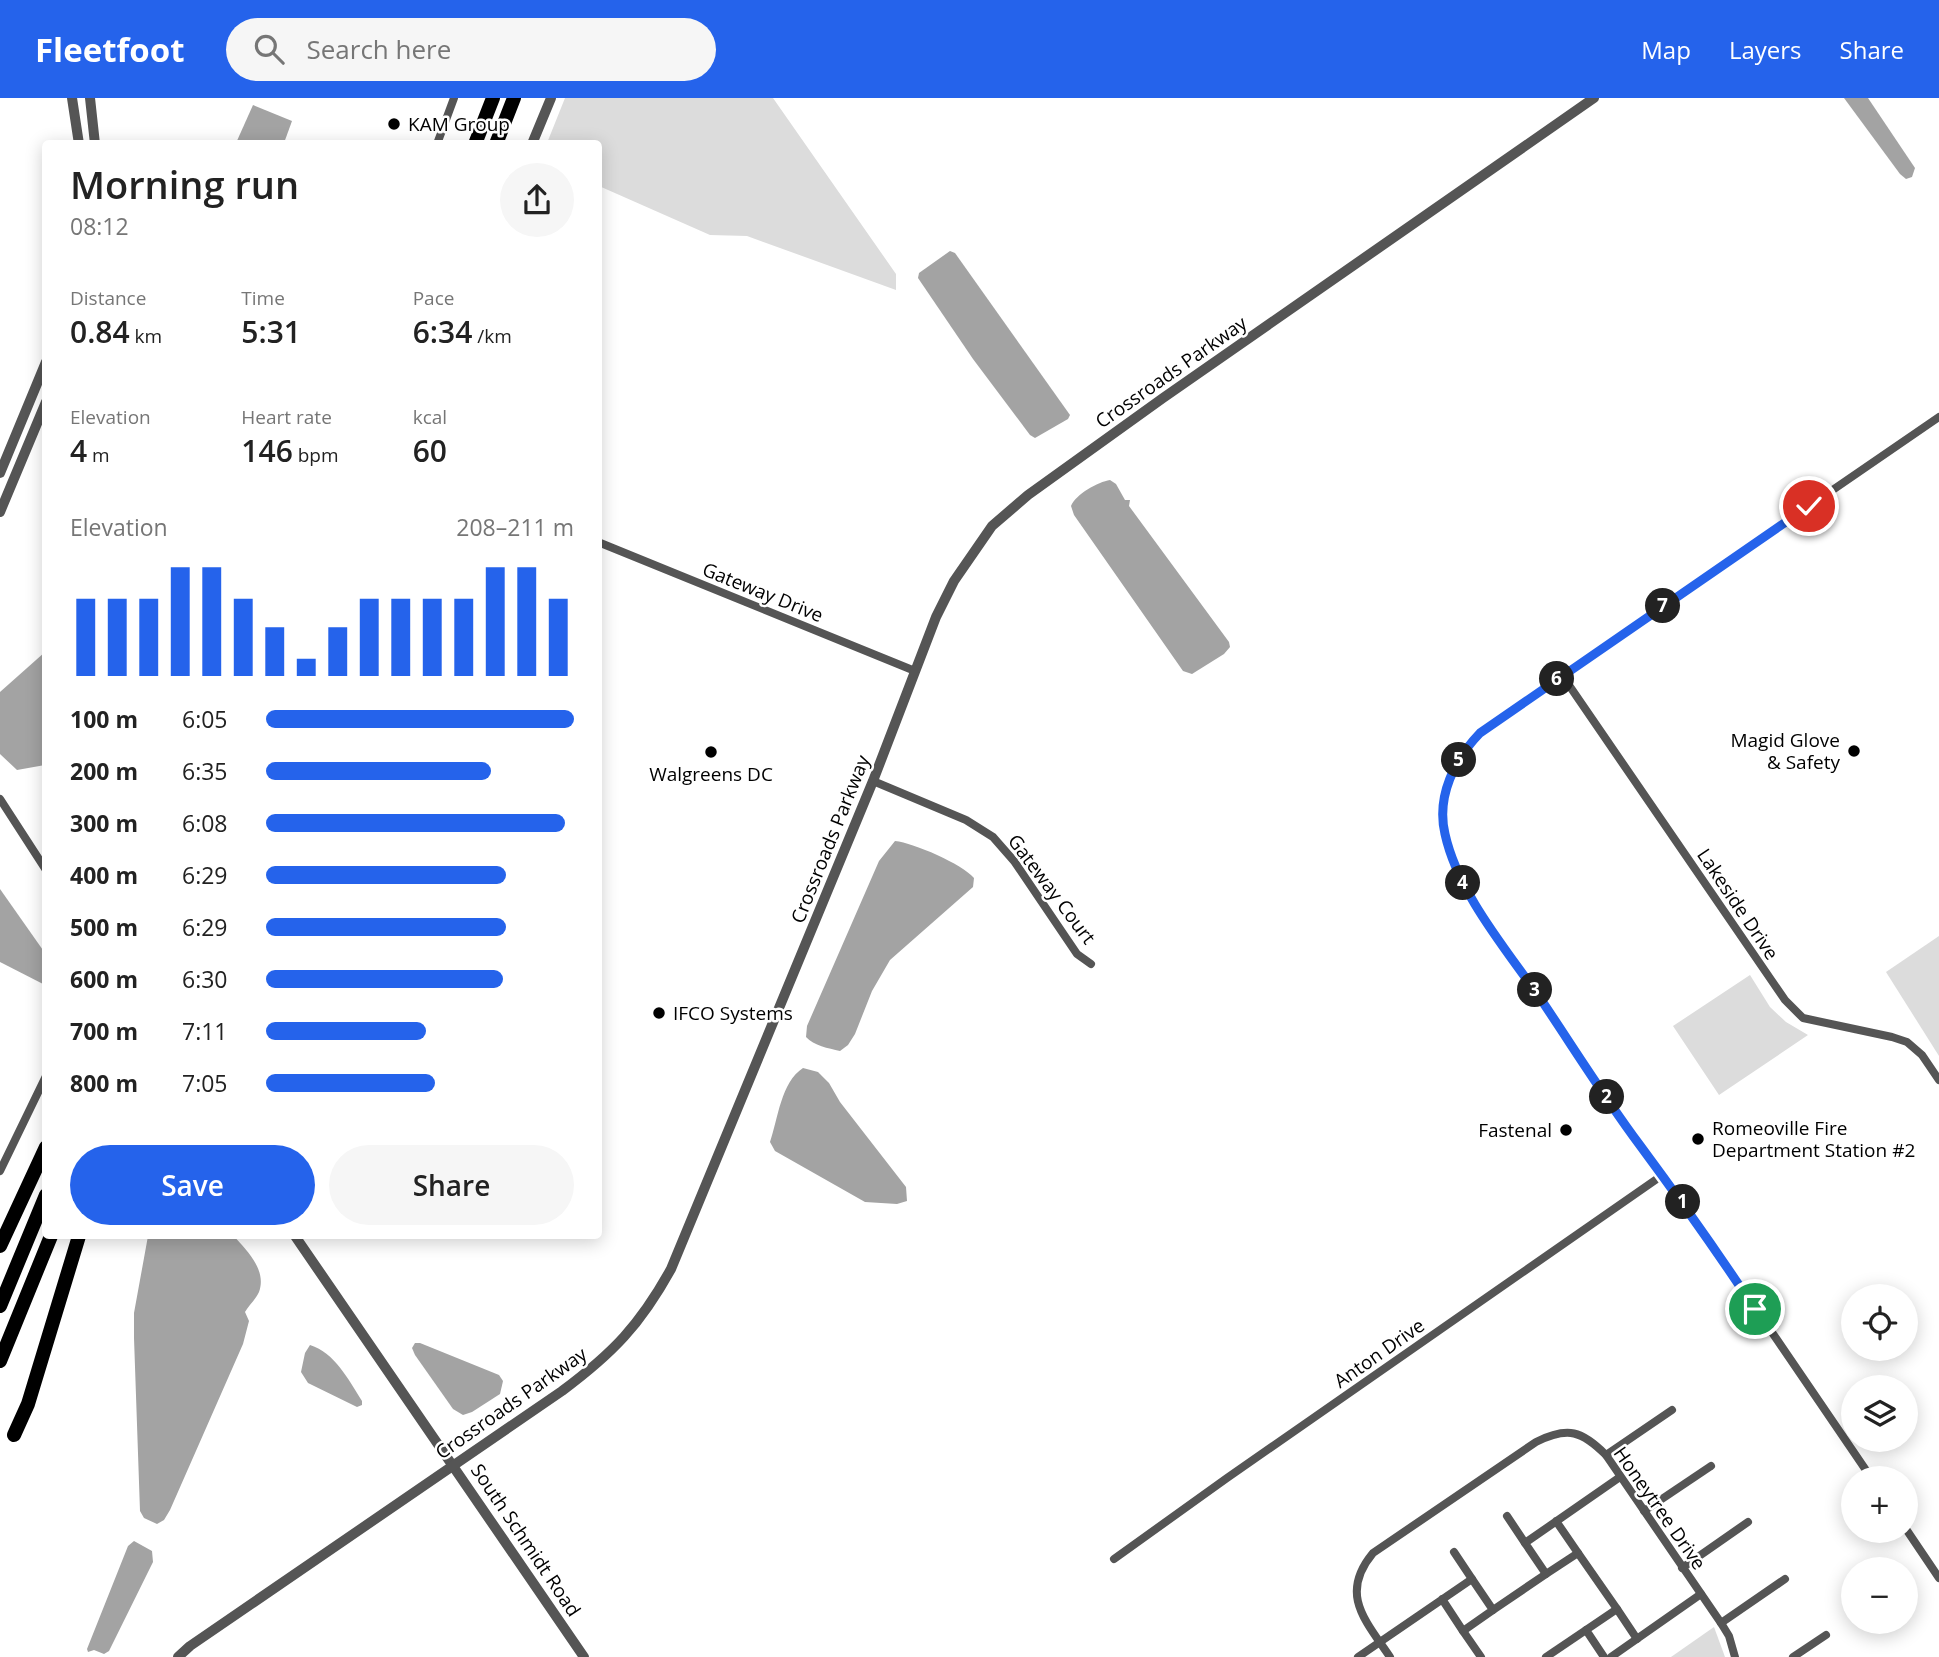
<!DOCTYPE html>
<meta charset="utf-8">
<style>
body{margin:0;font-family:"Open Sans",sans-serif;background:#f6f6f6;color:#222;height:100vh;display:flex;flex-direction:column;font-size:26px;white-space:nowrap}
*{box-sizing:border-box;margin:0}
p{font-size:23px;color:#767676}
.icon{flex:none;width:38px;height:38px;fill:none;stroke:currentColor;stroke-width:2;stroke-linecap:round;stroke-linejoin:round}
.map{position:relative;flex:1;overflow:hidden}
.details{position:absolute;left:42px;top:42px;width:560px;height:1099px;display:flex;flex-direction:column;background:#fff;border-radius:7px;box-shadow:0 4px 18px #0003}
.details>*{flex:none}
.fabs{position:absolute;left:1841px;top:1186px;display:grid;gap:14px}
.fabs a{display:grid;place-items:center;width:77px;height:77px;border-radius:50%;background:#fff;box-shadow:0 4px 18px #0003;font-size:35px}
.pin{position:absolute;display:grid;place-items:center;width:60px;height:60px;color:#fff;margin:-30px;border:4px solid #fff;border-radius:50%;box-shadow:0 2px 7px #0007}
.km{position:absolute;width:35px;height:35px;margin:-18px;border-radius:50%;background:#222;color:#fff;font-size:19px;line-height:35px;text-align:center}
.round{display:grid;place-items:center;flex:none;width:74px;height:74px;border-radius:37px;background:#f6f6f6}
.head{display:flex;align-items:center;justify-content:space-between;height:119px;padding:0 28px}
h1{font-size:38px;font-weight:600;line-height:52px}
.figures{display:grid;grid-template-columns:repeat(3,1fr);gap:10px;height:119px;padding:7px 28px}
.figures div{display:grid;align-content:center}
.figures b{font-size:30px;font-weight:600}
.figures small{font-size:19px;font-weight:400}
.figures p{font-size:19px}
.chart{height:196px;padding:14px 28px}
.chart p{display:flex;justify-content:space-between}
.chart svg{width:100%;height:126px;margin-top:7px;stroke:#2563eb;stroke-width:6}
.primary-button{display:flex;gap:14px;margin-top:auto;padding:14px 28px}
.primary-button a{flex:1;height:80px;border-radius:42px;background:#2563eb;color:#fff;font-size:28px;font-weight:600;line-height:80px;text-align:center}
.primary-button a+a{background:#f6f6f6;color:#222}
ul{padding:0 28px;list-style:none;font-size:23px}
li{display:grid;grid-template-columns:112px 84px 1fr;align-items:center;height:52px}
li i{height:18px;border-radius:9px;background:#2563eb}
header{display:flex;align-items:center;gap:42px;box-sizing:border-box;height:98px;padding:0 35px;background:#2563eb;color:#fff}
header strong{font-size:33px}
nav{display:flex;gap:38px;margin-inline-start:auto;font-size:24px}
.search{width:490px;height:63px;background:#f6f6f6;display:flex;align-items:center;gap:18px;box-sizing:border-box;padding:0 24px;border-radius:38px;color:#767676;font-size:26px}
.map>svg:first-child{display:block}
.green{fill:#dcdcdc}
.water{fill:#a3a3a3}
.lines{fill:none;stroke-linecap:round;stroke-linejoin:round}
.minor{stroke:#555;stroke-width:8}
.tertiary{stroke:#555;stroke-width:10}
.motorway{stroke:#000;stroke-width:14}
.route-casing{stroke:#fff;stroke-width:14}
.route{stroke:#2563eb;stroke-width:9}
.poi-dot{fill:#000;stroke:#fff;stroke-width:2.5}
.labels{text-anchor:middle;stroke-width:5;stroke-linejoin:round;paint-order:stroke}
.poi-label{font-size:19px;fill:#000;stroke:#fff;text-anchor:start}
.street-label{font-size:19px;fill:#000;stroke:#fff}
</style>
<header>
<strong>Fleetfoot</strong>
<div class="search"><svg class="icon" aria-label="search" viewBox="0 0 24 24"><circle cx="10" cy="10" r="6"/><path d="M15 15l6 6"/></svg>Search here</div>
<nav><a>Map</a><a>Layers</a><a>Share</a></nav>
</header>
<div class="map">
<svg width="1939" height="1559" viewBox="0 0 1939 1559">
<rect width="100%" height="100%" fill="#fff"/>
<g class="green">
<polygon points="565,0 773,0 896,176 896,192 747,138 710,137 599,88 598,46 547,45"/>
<polygon points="1939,838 1939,958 1886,874"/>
<polygon points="1750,877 1770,909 1786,924 1808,937 1719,997 1673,928"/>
<polygon points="1714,1529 1725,1559 1671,1559"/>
</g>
<g class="water">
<polygon points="1844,0 1868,0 1915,70 1912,79 1906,81 1900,76"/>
<polygon points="253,7 292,23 284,45 236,45"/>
<polygon points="950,153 955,155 1070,317 1068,321 1035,340 1030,337 973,261 918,180 919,175"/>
<path d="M1110,382l6,4 9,16h5l-1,6 100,136 1,5 -6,7 -32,20 -9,-3 -109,-156 -3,-9c5,-12 27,-24 39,-26z"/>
<polygon points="45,554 45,667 17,672 0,656 0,594"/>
<path d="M895,743c19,2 67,23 79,37l-1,9 -83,73 -18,31 -17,43 -7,11 -8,6c-12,-3 -26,-5 -34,-14l1,-11 72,-165z"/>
<polygon points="0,791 45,855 45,887 0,864"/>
<path d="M803,970l15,4 11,11 11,19 66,85 1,14 -10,3 -32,-2 -90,-51 -5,-9c8,-23 11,-60 33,-74z"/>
<path d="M148,1138h86c13,15 33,34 25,56 -3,7 -10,13 -14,20l4,9 -6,23 -73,166 -6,10 -7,4 -13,-6 -4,-7 -6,-173v-25z"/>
<polygon points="415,1245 420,1245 499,1277 503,1283 500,1296 472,1314 463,1317 453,1311 415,1257 412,1250"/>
<path d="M310,1247c25,8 38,34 52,56v4l-5,2 -49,-24 -7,-11 4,-19z"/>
<polygon points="134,1443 152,1453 153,1464 109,1553 104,1556 94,1552 88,1554 87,1551 128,1448"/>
</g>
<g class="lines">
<g class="minor">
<polyline points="437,46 454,0"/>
<polyline points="598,444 915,573"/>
<polyline points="1562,577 1785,902 1803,920 1892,939 1907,944 1922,957 1939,982"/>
<polyline points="873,683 966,722 993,739 1014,763 1077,856 1091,866"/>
<polyline points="0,701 46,772"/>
<polyline points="0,1073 46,978"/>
<polyline points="1606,1357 1672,1312"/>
<path d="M1872,1381l-208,-305c-43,-52 -79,-110 -117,-165 -31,-46 -96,-125 -103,-179 -6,-45 18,-82 52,-109l443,-304"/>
<polyline points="1644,1413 1711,1368"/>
<polyline points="1507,1418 1525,1445"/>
<polyline points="1556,1423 1578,1455 1546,1476 1525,1445 1620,1379"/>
<polyline points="1906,1431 1939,1480"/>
<polyline points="1454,1454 1472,1481"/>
<polyline points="1578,1455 1617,1511"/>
<polyline points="1114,1461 1227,1380 1664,1076"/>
<polyline points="1682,1470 1748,1424"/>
<polyline points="1493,1512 1546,1476"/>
<polyline points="1721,1525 1785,1481"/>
<polyline points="1463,1533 1481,1559"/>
<polyline points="1358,1559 1472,1481 1493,1512 1463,1533 1442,1501"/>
<path d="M1390,1559c-25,-37 -51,-63 -17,-104l163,-111c32,-16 46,-11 70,13l115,168 8,13 6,21"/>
<polyline points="1546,1559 1586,1532"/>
<polyline points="1604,1559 1586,1532 1617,1511 1637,1541"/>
<polyline points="1611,1559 1701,1496"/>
<polyline points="1793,1559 1826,1537"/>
</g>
<g class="tertiary">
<polyline points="72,0 79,46"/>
<polyline points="90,0 95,46"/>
<polyline points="532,46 551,0"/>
<polyline points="0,375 46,264"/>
<polyline points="0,414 46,304"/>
<polyline points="295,1138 584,1559"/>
<path d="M178,1559l12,-11 372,-255c51,-38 78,-66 109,-122l202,-488 63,-164 18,-36 38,-55 36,-31 135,-97 431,-300"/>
</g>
<g class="motorway">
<polyline points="475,46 493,0"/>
<polyline points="496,46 514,0"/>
<polyline points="0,1148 46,1049"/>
<polyline points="0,1208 46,1097"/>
<polyline points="0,1263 51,1138"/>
<polyline points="14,1337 28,1306 79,1138"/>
</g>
</g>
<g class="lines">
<g class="route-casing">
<path id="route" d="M1755,1211c-37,-56 -76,-111 -116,-165 -35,-47 -66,-97 -99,-146 -34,-49 -82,-105 -95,-164 -9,-38 10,-75 35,-101l329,-227"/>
</g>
<use href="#route" class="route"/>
</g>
<g class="poi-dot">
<circle cx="394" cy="26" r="7"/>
<circle cx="1854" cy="653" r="7"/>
<circle cx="711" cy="654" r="7"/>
<circle cx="659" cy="915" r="7"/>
<circle cx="1566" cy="1032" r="7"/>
<circle cx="1698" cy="1041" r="7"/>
</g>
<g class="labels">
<g class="poi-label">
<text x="408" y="33">KAM Group</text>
<text x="1840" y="649" text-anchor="end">Magid Glove<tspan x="1840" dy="22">&amp; Safety</tspan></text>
<text x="711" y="683" text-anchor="middle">Walgreens DC</text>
<text x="673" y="922">IFCO Systems</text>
<text x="1712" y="1037">Romeoville Fire<tspan x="1712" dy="22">Department Station #2</tspan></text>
<text x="1552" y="1039" text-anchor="end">Fastenal</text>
</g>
<g class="street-label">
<text transform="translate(1171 274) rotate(-35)" y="7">Crossroads Parkway</text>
<text transform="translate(763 494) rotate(22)" y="7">Gateway Drive</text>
<text transform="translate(830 741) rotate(-68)" y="7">Crossroads Parkway</text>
<text transform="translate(1052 791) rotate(53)" y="7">Gateway Court</text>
<text transform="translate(1738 806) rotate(56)" y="7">Lakeside Drive</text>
<text transform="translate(1379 1255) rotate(-35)" y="7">Anton Drive</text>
<text transform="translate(511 1305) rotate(-35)" y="7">Crossroads Parkway</text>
<text transform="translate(1660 1410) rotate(55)" y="7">Honeytree Drive</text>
<text transform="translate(526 1442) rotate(56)" y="7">South Schmidt Road</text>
</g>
</g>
</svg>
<div class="fabs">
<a><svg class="icon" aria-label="locate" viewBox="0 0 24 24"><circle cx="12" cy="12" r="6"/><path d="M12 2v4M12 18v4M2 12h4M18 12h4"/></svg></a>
<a><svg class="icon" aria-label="layers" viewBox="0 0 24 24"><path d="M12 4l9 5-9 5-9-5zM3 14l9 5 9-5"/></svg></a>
<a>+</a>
<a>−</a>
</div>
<div class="pin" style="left:1755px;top:1211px;background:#1e9e55"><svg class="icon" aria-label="arrive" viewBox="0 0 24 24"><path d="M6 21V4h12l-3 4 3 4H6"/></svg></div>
<div class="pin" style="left:1809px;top:408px;background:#d93025"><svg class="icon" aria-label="check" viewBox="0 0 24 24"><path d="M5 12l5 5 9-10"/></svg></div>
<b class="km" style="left:1683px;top:1104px">1</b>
<b class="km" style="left:1607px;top:999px">2</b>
<b class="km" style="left:1535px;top:892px">3</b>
<b class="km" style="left:1463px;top:785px">4</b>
<b class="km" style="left:1459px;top:662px">5</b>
<b class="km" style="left:1557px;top:581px">6</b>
<b class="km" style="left:1663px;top:508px">7</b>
<section class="details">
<div class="head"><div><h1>Morning run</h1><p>08:12</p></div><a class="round"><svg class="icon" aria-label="share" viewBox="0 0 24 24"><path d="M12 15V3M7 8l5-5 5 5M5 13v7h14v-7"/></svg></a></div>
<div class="figures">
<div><p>Distance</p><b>0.84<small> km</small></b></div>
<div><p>Time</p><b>5:31</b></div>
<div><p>Pace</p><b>6:34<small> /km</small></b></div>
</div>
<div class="figures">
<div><p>Elevation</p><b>4<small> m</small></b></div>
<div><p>Heart rate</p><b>146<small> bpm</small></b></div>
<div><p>kcal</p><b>60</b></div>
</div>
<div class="chart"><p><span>Elevation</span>208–211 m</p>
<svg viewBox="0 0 160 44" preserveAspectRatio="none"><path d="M5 44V17M15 44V17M25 44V17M35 44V6M45 44V6M55 44V17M65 44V27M75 44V38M85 44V27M95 44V17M105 44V17M115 44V17M125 44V17M135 44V6M145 44V6M155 44V17"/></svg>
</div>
<ul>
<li><b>100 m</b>6:05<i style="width:100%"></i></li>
<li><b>200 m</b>6:35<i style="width:73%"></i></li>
<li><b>300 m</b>6:08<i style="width:97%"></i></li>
<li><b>400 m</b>6:29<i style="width:78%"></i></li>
<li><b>500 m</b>6:29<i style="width:78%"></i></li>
<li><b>600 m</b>6:30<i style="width:77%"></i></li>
<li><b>700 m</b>7:11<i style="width:52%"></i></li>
<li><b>800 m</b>7:05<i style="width:55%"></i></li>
</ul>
<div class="primary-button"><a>Save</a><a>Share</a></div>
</section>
</div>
